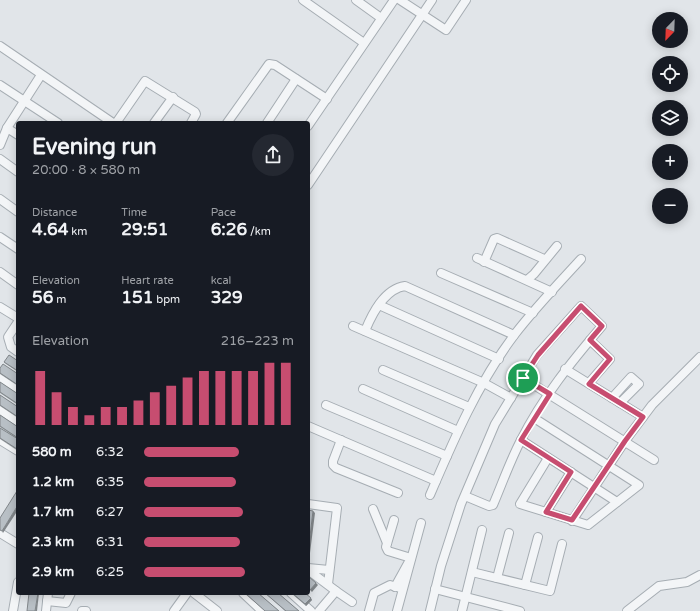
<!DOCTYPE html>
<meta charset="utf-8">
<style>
body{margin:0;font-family:"Varela Round",sans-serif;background:#242831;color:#f1f3f6;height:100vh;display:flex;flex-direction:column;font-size:15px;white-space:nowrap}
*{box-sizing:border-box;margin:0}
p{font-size:13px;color:#9ea1a6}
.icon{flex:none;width:22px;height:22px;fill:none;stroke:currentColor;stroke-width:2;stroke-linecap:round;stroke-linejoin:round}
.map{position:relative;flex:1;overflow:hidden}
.panel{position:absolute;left:16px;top:121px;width:294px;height:474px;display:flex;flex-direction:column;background:#171b24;border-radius:4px;box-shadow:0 2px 10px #0003}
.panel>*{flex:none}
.needle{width:26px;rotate:203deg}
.fabs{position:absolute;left:652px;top:12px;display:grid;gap:8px}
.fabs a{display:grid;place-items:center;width:36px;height:36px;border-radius:50%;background:#171b24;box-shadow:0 2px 10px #0003;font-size:20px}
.pin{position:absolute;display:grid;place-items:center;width:34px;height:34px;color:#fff;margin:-17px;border:2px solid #fff;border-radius:50%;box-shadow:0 1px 4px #0007}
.round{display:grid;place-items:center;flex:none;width:42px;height:42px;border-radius:21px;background:#242831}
.headline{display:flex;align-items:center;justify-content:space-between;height:68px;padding:0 16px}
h1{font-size:22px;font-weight:800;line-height:30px}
.metrics{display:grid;grid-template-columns:repeat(3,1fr);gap:6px;height:68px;padding:4px 16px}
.metrics div{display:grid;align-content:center}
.metrics b{font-size:17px;font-weight:800}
.metrics small{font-size:11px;font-weight:400}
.metrics p{font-size:11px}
.chart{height:112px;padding:8px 16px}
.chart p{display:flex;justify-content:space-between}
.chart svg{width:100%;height:72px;margin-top:4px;stroke:#c74d70;stroke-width:6}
ul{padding:0 16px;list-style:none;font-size:13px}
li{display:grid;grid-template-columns:64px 48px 1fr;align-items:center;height:30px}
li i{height:10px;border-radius:5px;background:#c74d70}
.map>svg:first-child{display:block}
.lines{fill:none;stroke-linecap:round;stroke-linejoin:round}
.minor-casing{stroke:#a6adb3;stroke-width:10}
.minor{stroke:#f3f5f7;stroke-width:8}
.wall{fill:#9ea4a9}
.shaded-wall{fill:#81868a}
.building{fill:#b8bfc5;stroke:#81868a}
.route-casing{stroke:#fff;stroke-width:8}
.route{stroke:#c74d70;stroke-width:5}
</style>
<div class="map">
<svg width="700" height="611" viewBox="0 0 700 611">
<rect width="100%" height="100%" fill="#e1e5e9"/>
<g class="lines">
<g class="minor-casing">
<g id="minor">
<polyline points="303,0 364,43"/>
<polyline points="356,0 381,18"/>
<polyline points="400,0 446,30 466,0"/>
<polyline points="0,46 113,123"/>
<polyline points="0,85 58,123"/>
<polyline points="116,123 145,81 195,112 196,114 191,123"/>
<polyline points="154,123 173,97"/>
<polyline points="227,123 269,64 275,65 327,99"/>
<polyline points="267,123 296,79"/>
<polyline points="308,126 394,0"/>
<polyline points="7,128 18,135"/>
<polyline points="0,145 7,128 41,75"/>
<polyline points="0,159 18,172"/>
<polyline points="308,185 432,0"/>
<polyline points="0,199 18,212"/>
<polyline points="0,237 18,249"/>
<polyline points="477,258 552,292"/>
<polyline points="484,262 494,239 497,238 544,259"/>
<polyline points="0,272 18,285"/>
<polyline points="441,273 533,313"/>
<polyline points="527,280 534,274 557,246"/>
<polyline points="379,305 499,359"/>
<polyline points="0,307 18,318"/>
<polyline points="18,322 8,337 11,347 18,352"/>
<polyline points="353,326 484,383 511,398"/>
<path d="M365,331c7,-17 19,-42 40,-45l109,49"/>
<polyline points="565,369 643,417"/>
<polyline points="383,370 469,407"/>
<polyline points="0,378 18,390"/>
<polyline points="523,378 654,460"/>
<polyline points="589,383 610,359 590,340"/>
<polyline points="363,389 458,431"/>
<polyline points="612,398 631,377 639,384 620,403"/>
<polyline points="326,405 447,456"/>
<polyline points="0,410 18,422"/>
<polyline points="534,418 639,485 588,525 520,504 548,458"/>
<polyline points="308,426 436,481"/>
<polyline points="0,440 18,451"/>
<polyline points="341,440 333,461 333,465 336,468 398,493"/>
<polyline points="521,440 617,502"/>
<path d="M430,495c24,-56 48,-112 85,-161 20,-26 44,-51 66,-75"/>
<polyline points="308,504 337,508 328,584"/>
<polyline points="373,509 387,543"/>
<polyline points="546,512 571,472"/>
<polyline points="394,520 386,547 388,551 411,558 395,587"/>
<polyline points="572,521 625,441 652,405 700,357"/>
<polyline points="0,533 18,544"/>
<polyline points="308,568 329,570"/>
<polyline points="308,570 336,591 319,611"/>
<polyline points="472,572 550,591 562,544"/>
<polyline points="497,578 509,533"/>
<polyline points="525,585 538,537"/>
<polyline points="435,589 520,611"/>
<polyline points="336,591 352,602"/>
<polyline points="194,593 217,611"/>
<polyline points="243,593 262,611"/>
<polyline points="291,593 311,611"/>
<polyline points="47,601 66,603 71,593"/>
<polyline points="13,611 18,582"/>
<polyline points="46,611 48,593"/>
<polyline points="82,611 86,611"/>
<polyline points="174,611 187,593"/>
<polyline points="369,611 374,593 390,585 400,588"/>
<polyline points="397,611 421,523"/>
<path d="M430,611l11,-45 20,-62 34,-80 42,-69 44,-49 21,20c-30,35 -60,72 -81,114 -11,21 -19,44 -28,65l-4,1 -24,-10"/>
<polyline points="462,611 482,530"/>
<polyline points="627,611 659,586 687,582 700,575"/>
</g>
</g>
<use href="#minor" class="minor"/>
</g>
<g class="wall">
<polygon points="18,361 18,372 6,364 4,362"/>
<polygon points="0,368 18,374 18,386 0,374"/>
<polygon points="0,382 18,394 18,405 0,393"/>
<polygon points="0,395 18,407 18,418 0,406"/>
<polygon points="0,415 18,427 18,439 0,427"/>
<polygon points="0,428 18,439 18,451 0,439"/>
<polygon points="244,593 258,593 279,611 265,611"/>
<polygon points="265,593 278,593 299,611 285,611"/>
<polygon points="291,593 305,593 312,600 306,606"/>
</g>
<g class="shaded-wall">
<polygon points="18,505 18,510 3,533 2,531"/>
<polygon points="313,511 315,513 309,561 308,560 308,553"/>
<polygon points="316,583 318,585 312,592 310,590"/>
<polygon points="38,593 39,593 37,611 35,611"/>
<polygon points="311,598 312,600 306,606 305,604"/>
</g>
<g class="building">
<polygon points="9,355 18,361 18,371 4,362"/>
<polygon points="3,364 18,374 18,385 0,373 0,368"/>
<polygon points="0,382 18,394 18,404 0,392"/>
<polygon points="0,395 18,407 18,417 0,405"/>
<polygon points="0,415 18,427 18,438 0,426"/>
<polygon points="0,428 18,439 18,448 17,449 0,438"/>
<polygon points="17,491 18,492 18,505 2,531 0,530 0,518"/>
<polygon points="308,510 313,511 308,553"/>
<polygon points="308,576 316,583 310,590 308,588"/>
<polygon points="29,593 38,593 35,611 27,611"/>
<polygon points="245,593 258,593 279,611 265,611"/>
<polygon points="265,593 278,593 299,611 286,611"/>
<polygon points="292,593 305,593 311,598 305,604"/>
</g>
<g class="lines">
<g class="route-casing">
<polygon id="route" points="581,306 602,326 590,340 610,359 589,384 643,417 625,441 572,520 546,512 571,472 521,440 550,394 523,378 538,355"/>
</g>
<use href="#route" class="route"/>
</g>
</svg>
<div class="fabs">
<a><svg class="needle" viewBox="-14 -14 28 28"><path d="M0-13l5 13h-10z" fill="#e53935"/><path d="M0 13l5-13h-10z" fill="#9ea1a6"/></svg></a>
<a><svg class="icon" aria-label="locate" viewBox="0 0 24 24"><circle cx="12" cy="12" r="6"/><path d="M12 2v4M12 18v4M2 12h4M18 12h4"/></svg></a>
<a><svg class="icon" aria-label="layers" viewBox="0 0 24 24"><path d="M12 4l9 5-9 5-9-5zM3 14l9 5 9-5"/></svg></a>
<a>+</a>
<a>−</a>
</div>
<div class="pin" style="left:523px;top:378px;background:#1e9e55"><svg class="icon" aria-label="arrive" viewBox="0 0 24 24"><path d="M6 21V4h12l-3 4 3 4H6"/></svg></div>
<section class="panel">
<div class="headline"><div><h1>Evening run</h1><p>20:00 · 8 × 580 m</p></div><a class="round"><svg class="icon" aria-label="share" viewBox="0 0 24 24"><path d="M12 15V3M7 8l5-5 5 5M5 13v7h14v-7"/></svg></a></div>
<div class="metrics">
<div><p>Distance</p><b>4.64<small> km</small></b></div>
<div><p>Time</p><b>29:51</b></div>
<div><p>Pace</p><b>6:26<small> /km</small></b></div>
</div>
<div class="metrics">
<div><p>Elevation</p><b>56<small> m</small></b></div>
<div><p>Heart rate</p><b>151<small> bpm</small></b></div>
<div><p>kcal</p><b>329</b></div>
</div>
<div class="chart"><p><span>Elevation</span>216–223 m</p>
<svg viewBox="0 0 160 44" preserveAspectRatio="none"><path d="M5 44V11M15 44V24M25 44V33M35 44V38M45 44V33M55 44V33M65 44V29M75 44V24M85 44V20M95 44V15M105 44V11M115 44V11M125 44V11M135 44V11M145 44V6M155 44V6"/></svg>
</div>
<ul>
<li><b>580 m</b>6:32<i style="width:63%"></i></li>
<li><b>1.2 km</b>6:35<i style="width:61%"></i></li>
<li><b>1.7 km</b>6:27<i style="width:66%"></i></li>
<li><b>2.3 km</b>6:31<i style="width:64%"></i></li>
<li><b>2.9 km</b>6:25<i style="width:67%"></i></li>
</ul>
</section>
</div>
